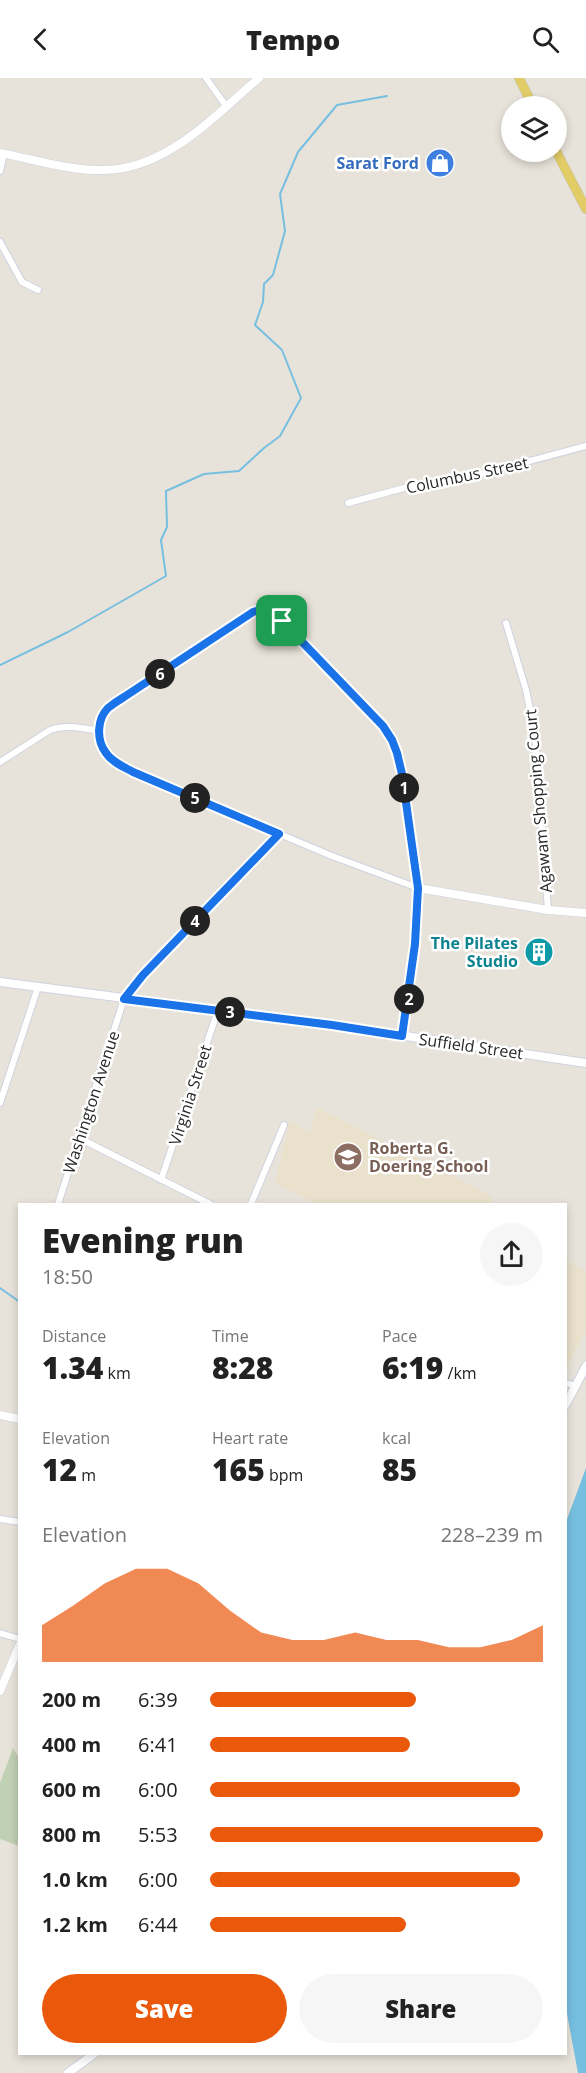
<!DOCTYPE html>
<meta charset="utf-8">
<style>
body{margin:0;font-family:"Open Sans",sans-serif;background:#f6f6f6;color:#222;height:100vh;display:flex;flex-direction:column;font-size:22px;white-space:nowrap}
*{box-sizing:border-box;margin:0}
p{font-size:20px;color:#767676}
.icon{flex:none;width:33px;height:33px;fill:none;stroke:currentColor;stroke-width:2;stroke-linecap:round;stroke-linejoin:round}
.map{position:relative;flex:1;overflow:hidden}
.details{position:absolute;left:18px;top:1125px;width:549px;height:852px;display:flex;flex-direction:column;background:#fff;border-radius:0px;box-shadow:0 3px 9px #0003}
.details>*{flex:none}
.fabs{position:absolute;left:501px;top:18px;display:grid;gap:12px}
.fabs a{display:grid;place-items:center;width:66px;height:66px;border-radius:50%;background:#fff;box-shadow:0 3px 9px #0003;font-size:30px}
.pin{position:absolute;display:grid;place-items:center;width:51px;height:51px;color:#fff;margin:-26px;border-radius:12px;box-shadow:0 3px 9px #0006}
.km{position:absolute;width:30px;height:30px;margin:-15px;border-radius:50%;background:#222;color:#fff;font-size:16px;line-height:30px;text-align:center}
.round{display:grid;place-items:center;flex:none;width:63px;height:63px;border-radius:32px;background:#f6f6f6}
.summary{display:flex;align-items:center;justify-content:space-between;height:102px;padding:0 24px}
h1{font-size:33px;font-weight:800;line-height:45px}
.figures{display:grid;grid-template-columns:repeat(3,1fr);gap:9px;height:102px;padding:6px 24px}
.figures div{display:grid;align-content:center}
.figures b{font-size:30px;font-weight:800}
.figures small{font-size:16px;font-weight:400}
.figures p{font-size:16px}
.chart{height:168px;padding:12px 24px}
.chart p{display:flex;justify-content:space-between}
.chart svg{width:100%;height:108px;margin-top:6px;fill:#ea580c;opacity:.7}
.action{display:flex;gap:12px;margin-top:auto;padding:12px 24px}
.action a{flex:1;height:69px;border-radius:36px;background:#ea580c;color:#fff;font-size:24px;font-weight:800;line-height:69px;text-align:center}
.action a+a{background:#f6f6f6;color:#222}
ul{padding:0 24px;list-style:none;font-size:20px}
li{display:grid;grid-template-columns:96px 72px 1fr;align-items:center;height:45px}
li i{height:15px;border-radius:8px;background:#ea580c}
header{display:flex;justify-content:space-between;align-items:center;height:78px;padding:0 24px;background:#fff;font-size:27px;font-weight:800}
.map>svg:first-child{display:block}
.education{fill:#e9e1cb}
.cemetery{fill:#c0d0b3}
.water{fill:#76bfe1}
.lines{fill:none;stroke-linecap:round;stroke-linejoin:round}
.stream{stroke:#76bfe1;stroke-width:2}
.minor-casing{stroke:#cfd2df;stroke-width:8}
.tertiary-casing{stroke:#cfd2df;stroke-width:9}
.secondary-casing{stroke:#cfd2df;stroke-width:10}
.primary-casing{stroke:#c3c3c3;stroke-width:10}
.minor{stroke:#fff;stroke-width:6}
.tertiary{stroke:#fff;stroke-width:8}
.secondary{stroke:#fff;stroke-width:8}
.primary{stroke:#e1cc66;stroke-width:9}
.route-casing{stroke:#fff;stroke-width:12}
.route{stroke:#1a73e8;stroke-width:8}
.labels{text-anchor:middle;stroke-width:5;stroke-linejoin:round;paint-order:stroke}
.shop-label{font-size:16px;font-weight:bold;fill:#366cbe;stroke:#fff;text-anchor:end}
.street-label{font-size:16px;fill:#272727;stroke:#fff}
.culture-label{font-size:16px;font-weight:bold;fill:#0d838f;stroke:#fff;text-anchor:end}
.education-label{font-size:16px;font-weight:bold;fill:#785e54;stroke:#fff;text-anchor:start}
</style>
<header><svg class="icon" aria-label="back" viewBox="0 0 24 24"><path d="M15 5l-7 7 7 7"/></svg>Tempo<svg class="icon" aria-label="search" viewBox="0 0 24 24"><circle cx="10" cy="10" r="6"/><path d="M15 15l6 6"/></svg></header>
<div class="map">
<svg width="586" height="1995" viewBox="0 0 586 1995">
<rect width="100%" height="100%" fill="#e8e3da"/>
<g class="education">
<polygon points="316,1029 493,1119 490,1126 317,1126 275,1105 290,1043 310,1054"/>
<polygon points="566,1182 586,1193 586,1252 566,1291"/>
</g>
<polygon class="cemetery" points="13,1670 19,1680 19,1768 0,1761 0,1705"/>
<polygon class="water" points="586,1390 586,1995 578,1995 566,1930 566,1444"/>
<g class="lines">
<g class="stream">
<polyline points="0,587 68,554 166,498 161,462 167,449 166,413 204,396 239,393 264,370 280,358 301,320 282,272 255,247 263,224 264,206 273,197 285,153 280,116 298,74 337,27 387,18"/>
<polyline points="0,1210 20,1224"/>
</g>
<g class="minor-casing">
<g id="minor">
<polyline points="206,0 226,28"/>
<polyline points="0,93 4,75"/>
<polyline points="0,164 22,204 38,212"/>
<polyline points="348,425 404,410 477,397 586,368"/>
<path d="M263,531l9,3 10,9 74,77 27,28 9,14 10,34 16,114 -86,-32 -197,-83c-27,-14 -48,-33 -28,-64l146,-97z"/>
<polyline points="506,545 526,612 535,656 548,832"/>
<path d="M0,684l50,-32c16,-6 32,-2 49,1"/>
<polyline points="0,1025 38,909"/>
<polyline points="79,1060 210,1126"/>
<polyline points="161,1102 218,932"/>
<polyline points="58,1126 124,921 143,897 279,756"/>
<polyline points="251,1126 284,1047"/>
<polyline points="566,1305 576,1308"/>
<polyline points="0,1441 20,1444"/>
<polyline points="0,1555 20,1561"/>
</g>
</g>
<g class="tertiary-casing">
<g id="tertiary">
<path d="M0,75c33,6 66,17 100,17 64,2 113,-53 159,-92"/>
<polyline points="402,958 415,866 418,810 548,832 586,835"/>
<polyline points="0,1337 20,1341"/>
<polyline points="0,1613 20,1566"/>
</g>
</g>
<g class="secondary-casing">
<g id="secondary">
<polyline points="0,904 332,947 586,985"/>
<polyline points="566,1326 586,1288"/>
<polyline points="68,1995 94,1976"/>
</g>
</g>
<g class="primary-casing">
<g id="primary">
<polyline points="519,0 533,28"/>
<polyline points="556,73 586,131"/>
</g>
</g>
<use href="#minor" class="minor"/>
<use href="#tertiary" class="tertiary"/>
<use href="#secondary" class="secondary"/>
<use href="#primary" class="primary"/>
</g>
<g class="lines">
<g class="route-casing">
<path id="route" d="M263,531l9,3 10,9 101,105 9,14 5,13 5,21 16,114 -3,56 -13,92 -70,-11 -208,-26 19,-24 136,-141 -146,-62c-9,-5 -21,-10 -27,-19 -10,-13 -9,-34 2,-45 5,-4 11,-8 16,-11l129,-85z"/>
</g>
<use href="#route" class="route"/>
</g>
<defs>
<g id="shop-disc" transform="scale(1.5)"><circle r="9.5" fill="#3f7fe0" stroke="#fff"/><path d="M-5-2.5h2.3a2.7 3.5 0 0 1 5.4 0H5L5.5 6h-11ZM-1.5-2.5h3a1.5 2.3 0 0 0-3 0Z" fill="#fff"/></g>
<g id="building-disc" transform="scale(1.5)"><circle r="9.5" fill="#0f9aa8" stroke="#fff"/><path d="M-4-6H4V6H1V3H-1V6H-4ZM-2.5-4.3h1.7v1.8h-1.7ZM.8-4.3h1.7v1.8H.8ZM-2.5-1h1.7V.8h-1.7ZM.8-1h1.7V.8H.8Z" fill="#fff"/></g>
<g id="school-disc" transform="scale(1.5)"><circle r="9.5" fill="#8d6e63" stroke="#fff"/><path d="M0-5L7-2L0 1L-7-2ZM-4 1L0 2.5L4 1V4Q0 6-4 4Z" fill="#fff"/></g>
</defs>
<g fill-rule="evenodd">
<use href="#shop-disc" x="440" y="85"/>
<use href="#building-disc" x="539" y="874"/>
<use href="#school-disc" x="348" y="1079"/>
</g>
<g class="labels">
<g class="shop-label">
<text x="419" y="91">Sarat Ford</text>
</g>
<g class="street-label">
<text transform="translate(467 397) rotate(-12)" y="6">Columbus Street</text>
<text transform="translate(538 723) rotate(-95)" y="6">Agawam Shopping Court</text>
<text transform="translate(471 968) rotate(8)" y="6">Suffield Street</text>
<text transform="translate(190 1017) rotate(-72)" y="6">Virginia Street</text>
<text transform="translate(91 1024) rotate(-72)" y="6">Washington Avenue</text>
</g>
<g class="culture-label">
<text x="518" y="871">The Pilates<tspan x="518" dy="18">Studio</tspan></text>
</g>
<g class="education-label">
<text x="369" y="1076">Roberta G.<tspan x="369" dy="18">Doering School</tspan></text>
</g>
</g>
</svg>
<div class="fabs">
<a><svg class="icon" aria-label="layers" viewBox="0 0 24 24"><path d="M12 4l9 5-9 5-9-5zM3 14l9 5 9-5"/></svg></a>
</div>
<div class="pin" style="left:282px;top:543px;background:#1e9e55"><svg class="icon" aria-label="arrive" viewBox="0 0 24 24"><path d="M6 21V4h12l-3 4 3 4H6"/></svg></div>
<b class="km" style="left:404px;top:710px">1</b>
<b class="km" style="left:409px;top:921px">2</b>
<b class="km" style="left:230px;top:934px">3</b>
<b class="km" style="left:195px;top:843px">4</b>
<b class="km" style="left:195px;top:720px">5</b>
<b class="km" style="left:160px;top:596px">6</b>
<section class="details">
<div class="summary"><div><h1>Evening run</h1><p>18:50</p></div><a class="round"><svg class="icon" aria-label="share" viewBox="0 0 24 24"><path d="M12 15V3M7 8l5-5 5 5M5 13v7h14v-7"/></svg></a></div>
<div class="figures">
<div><p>Distance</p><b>1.34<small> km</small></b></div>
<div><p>Time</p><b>8:28</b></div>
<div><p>Pace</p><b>6:19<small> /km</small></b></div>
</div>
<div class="figures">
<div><p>Elevation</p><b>12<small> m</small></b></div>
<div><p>Heart rate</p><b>165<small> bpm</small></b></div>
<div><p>kcal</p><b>85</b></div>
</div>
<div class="chart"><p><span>Elevation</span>228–239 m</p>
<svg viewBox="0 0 160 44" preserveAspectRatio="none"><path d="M0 44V29L10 21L20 12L30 6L40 6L50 12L60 23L70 32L80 35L90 35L100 32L110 35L120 35L130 38L140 38L150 35L160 29V44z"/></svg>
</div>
<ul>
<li><b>200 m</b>6:39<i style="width:62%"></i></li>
<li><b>400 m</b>6:41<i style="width:60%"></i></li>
<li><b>600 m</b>6:00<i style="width:93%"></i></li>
<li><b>800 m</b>5:53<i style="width:100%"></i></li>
<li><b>1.0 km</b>6:00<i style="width:93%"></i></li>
<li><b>1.2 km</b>6:44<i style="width:59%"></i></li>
</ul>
<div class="action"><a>Save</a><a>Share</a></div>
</section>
</div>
